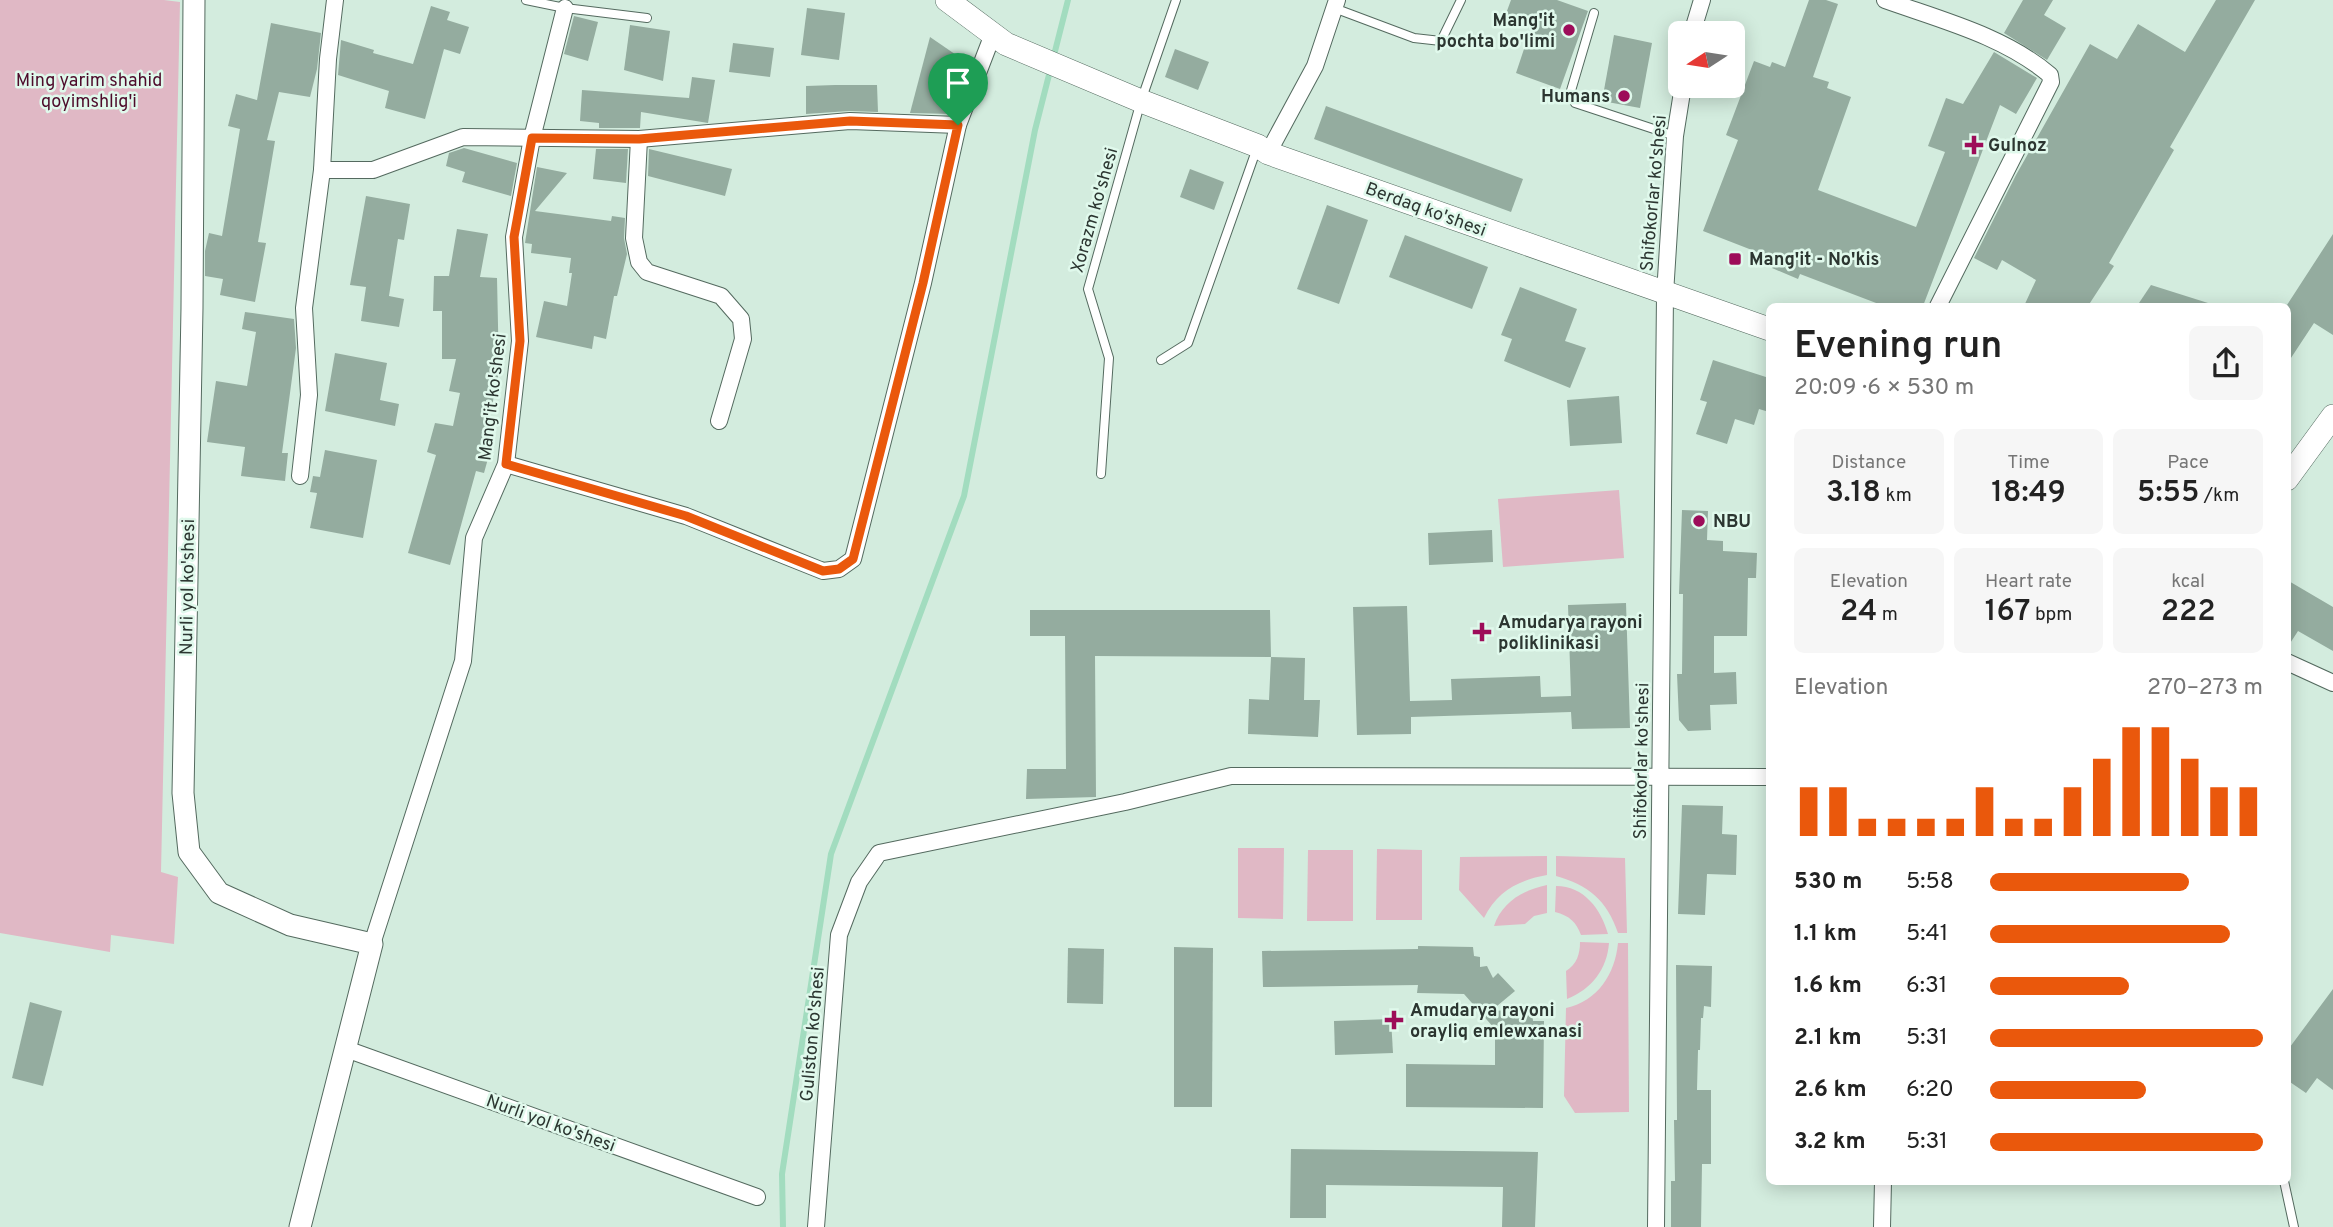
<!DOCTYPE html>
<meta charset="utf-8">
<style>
body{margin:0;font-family:Overpass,sans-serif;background:#f6f6f6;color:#222;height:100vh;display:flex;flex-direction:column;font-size:26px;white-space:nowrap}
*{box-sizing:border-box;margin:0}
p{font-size:23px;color:#767676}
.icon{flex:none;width:38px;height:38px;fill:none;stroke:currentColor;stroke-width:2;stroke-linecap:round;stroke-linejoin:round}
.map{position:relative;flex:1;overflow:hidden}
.side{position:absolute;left:1766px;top:303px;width:525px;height:882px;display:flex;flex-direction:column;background:#fff;border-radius:10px;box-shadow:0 4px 18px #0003}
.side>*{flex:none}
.needle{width:46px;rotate:258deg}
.buttons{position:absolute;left:1668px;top:21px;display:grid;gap:14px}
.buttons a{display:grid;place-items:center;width:77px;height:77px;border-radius:10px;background:#fff;box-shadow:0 4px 18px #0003;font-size:35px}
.pin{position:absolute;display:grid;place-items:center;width:60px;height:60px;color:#fff;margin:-72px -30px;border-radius:50% 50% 50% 0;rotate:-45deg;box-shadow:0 0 7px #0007}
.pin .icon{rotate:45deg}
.round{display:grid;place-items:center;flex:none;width:74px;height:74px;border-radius:10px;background:#f6f6f6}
.overview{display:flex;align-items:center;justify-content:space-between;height:119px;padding:0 28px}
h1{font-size:38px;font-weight:600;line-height:52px}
.metrics{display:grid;grid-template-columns:repeat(3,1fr);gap:10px;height:119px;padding:7px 28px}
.metrics div{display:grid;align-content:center;border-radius:10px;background:#f6f6f6;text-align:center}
.metrics b{font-size:30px;font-weight:600}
.metrics small{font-size:19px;font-weight:400}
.metrics p{font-size:19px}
.chart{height:196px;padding:14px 28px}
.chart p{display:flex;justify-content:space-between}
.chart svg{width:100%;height:126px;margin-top:7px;stroke:#ea580c;stroke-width:6}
ul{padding:0 28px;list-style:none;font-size:23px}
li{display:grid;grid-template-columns:112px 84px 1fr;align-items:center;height:52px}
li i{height:18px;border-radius:9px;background:#ea580c}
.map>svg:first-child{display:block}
.green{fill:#e0b8c5}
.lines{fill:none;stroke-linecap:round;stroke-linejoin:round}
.stream{stroke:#a2dcbf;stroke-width:6}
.building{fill:#94ac9f}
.service-casing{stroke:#546a5f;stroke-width:10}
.minor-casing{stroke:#546a5f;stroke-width:18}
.tertiary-casing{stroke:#546a5f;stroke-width:23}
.secondary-casing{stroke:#546a5f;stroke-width:24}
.service{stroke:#fff;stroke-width:8}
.minor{stroke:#fff;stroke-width:16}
.tertiary{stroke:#fff;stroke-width:21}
.secondary{stroke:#fff;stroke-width:23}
.route-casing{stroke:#fff;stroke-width:14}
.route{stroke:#ea580c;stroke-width:9}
.poi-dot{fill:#9d0c59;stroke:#e0f9ec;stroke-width:2.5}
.labels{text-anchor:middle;stroke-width:5;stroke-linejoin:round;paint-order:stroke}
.poi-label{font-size:18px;font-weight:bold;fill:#2c3631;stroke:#e0f9ec;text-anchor:start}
.park-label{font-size:18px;fill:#4e0b2b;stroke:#e0f9ec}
.street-label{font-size:18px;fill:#2c3631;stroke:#e0f9ec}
</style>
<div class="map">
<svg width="2333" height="1227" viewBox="0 0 2333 1227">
<rect width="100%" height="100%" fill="#d3ecde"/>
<g class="green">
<polygon points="0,0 164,0 180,2 161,872 178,877 174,944 111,935 110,952 0,933"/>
<polygon points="1619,490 1624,558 1503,567 1498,499"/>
<polygon points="1238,848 1284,848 1283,919 1238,918"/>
<polygon points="1377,849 1422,850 1422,920 1376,920"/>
<polygon points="1308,850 1353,850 1353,921 1307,921"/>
<path d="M1547,856v19c-28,5 -50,16 -63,43l-25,-28 1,-33z"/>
<path d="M1556,856l69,2 2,75h-9c-11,-33 -30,-48 -62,-57z"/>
<path d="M1547,885v28l-13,3 -9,8 -31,2c8,-24 29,-36 53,-41z"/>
<path d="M1556,886c28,0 45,23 52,48l-27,1c-5,-13 -11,-19 -26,-23z"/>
<path d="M1580,942l29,1c-2,26 -17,46 -42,56l-1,-28c11,-7 14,-17 14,-29z"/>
<path d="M1618,943h10l1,169 -54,1 -11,-17 2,-88c32,-7 49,-34 52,-65z"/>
</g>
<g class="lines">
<polyline class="stream" points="783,1227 782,1174 831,854 964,496 1035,130 1068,0"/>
</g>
<g class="building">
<polygon points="1511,0 1557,0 1588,11 1560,89 1516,73 1531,28 1504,19"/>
<polygon points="1809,0 1826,0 1838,4 1813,77 1829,82 1827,88 1851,97 1818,190 1916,227 1945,152 1928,146 1946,98 1963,104 1994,52 2037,78 2016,114 2000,105 1923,306 1884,306 1800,274 1798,279 1772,268 1775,259 1703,231 1738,140 1726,135 1754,61 1770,67 1772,62 1785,67"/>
<polygon points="2023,0 2053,0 2044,15 2066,28 2047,60 2004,33"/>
<polygon points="2216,0 2255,0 2170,147 2174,150 2109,263 2114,266 2088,306 2024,306 2036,280 2002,260 1997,270 1974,258 2016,175 2090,44 2117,59 2138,24 2185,52"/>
<polygon points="431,6 450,12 447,20 469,27 460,54 444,49 425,119 385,108 389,91 338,75 341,40 374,50 373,53 413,64"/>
<polygon points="807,8 845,13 839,60 801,55"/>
<polygon points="574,16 598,22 588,61 564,54"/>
<polygon points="271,23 321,33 317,69 310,97 279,92 267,140 275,141 258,242 266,243 255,302 220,295 223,279 205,276 205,251 209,233 222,236 240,129 228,126 236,94 257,100"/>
<polygon points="630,25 670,31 663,81 624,70"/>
<polygon points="1614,35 1652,43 1640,108 1602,101"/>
<polygon points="930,37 965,61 951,114 910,113"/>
<polygon points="733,43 774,48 770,77 729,72"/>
<polygon points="1175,49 1209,62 1198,90 1165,77"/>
<polygon points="692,77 715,80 708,123 641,112 640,128 599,128 599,123 580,121 582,90 689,98"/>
<polygon points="835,85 877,85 878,112 849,111 806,114 806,86"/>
<polygon points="1326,106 1523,179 1511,212 1314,139"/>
<polygon points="464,148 517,163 511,196 462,182 465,172 446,166 449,153"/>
<polygon points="596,149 628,149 626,183 593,179"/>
<polygon points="649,149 732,169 725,196 648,176"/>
<polygon points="537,167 567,173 535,211 611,221 612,216 625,218 624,238 627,254 617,296 614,296 606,339 594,336 592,349 536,337 544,301 567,306 572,273 569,273 571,258 531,253 532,244 525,243"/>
<polygon points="1190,169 1224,182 1214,210 1180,197"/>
<polygon points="366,196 410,204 404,240 398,239 389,296 404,299 399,327 361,321 366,287 350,285"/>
<polygon points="1327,205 1368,220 1339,304 1297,289"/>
<polygon points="457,229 488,234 480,277 497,278 499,372 482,453 489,455 484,473 476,471 450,565 408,553 436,455 427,452 435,423 453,426 460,393 449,391 456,359 442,359 442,311 433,311 434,276 449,276"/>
<polygon points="2333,234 2333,335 2314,323 2287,364 2287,305"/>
<polygon points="1405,235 1488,267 1472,309 1389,277"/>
<polygon points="2151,285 2208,303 2207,306 2137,306"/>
<polygon points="1520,287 1577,309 1565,341 1586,348 1570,388 1504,361 1512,339 1501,335"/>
<polygon points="245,312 294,319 296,348 282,453 288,453 285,481 241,476 245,447 207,442 216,381 247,386 256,332 242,329"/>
<polygon points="335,353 387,363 380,400 399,404 395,426 325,411"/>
<polygon points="1713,360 1769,378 1769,412 1759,409 1754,425 1735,419 1727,444 1696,434 1707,402 1700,400"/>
<polygon points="1619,396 1622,443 1570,446 1567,400"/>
<polygon points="325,450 377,460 363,538 310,528 317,493 310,492 313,476 320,477"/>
<polygon points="1682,510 1708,511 1707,540 1723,541 1723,551 1757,553 1756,578 1748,578 1747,636 1714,636 1714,673 1736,672 1737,704 1710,705 1711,730 1688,731 1679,720 1677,674 1682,674 1683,594 1679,594"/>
<polygon points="1492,530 1493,562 1429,565 1428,533"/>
<polygon points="2287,580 2333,607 2333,651 2298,631 2287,648"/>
<polygon points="1626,603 1630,728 1572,729 1571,712 1411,717 1411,734 1357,735 1353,607 1407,606 1410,701 1452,700 1451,679 1540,676 1541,697 1571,696 1568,605"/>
<polygon points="1030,610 1270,610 1271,657 1095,656 1096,797 1026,799 1027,769 1066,769 1065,636 1030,636"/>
<polygon points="1271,657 1305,658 1304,700 1320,700 1318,737 1248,734 1249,699 1269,700"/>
<polygon points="1682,805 1723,806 1722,834 1737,835 1736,875 1707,874 1705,915 1678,914"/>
<polygon points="1418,946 1473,947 1474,956 1480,957 1480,967 1487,966 1493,978 1498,973 1515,991 1491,1011 1532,1009 1533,1021 1544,1021 1543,1108 1406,1107 1406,1064 1495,1065 1495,1029 1464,994 1417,993 1418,985 1263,987 1262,951 1418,949"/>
<polygon points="1174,947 1213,948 1212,1107 1174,1107"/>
<polygon points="1068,948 1104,949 1103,1004 1067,1003"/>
<polygon points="1676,965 1712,966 1711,1007 1704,1006 1703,1018 1701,1018 1700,1050 1698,1050 1697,1090 1711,1090 1711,1164 1702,1164 1701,1227 1671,1227 1671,1181 1675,1181 1674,1120 1677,1120"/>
<polygon points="2333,989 2333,1090 2317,1078 2306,1093 2287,1080 2287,1051"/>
<polygon points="30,1002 62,1011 43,1086 12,1078"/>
<polygon points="1391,1019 1393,1053 1335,1055 1334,1021"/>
<polygon points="1291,1149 1538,1152 1535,1227 1502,1227 1503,1187 1326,1185 1326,1218 1290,1218"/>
</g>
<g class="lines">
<g class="service-casing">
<g id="service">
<polyline points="526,0 565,8 647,18"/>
<polyline points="1334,8 1414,38 1441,41 1461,0"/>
<polyline points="1594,13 1570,94 1575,103 1675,136"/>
<polyline points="1161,360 1188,343 1257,148"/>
<polyline points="1101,474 1109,358 1088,289 1141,101 1176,0"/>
<polyline points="2284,1181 2294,1227"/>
</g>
</g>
<g class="minor-casing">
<g id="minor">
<path d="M1885,0c56,20 119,36 165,75l1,7 -113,224"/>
<polyline points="1692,33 1702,0"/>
<polyline points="639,139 634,238 639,262 647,272 721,296 741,319 743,339 719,421"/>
<polyline points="1268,153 1315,66 1337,0"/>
<polyline points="322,170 373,170 463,137 639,139 850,121 958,125"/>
<polyline points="506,464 686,516 823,571 839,569 853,559 923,283 958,125 993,34"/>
<polyline points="300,476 309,395 304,308 322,170 328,59 335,0"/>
<polyline points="2287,662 2333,683"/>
<polyline points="372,944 463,661 474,538 506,464 520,341 514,237 532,138 565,8"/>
<polyline points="346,1049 757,1197"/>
<polyline points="816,1227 839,935 859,882 879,853 1125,802 1231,776 1769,777"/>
<polyline points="1656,1227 1665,294 1675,136 1683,86"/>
<polyline points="1882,1227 1883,1181"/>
</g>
</g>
<g class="tertiary-casing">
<polyline id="tertiary" points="194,0 192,308 183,793 189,852 219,893 290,925 372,944 300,1227"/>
</g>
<g class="secondary-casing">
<g id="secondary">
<polyline points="947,0 1006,44 1141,101 1258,146 1268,153 1769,329"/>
<polyline points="2287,479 2333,416"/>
</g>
</g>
<use href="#service" class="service"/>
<use href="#minor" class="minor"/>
<use href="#tertiary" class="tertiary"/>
<use href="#secondary" class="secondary"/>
</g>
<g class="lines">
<g class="route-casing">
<polygon id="route" points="850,121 958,125 923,283 853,559 839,569 823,571 686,516 506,464 520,341 514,237 532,138 639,139"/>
</g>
<use href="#route" class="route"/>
</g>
<g class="poi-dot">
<circle cx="1569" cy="30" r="7"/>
<circle cx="1624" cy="96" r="7"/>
<path d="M1970.5 134.5h7v7h7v7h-7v7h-7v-7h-7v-7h7z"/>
<rect x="1728" y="252" width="14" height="14" rx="3.5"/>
<circle cx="1699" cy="521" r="7"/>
<path d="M1478.5 621.5h7v7h7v7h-7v7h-7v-7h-7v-7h7z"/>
<path d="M1390.5 1009.5h7v7h7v7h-7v7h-7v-7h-7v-7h7z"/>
</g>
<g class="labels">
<g class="poi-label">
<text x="1555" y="26" text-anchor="end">Mang'it<tspan x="1555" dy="21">pochta bo'limi</tspan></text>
<text x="1610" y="102" text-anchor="end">Humans</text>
<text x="1988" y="151">Gulnoz</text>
<text x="1749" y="265">Mang'it - No'kis</text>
<text x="1713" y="527">NBU</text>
<text x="1498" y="628">Amudarya rayoni<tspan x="1498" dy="21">poliklinikasi</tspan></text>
<text x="1410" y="1016">Amudarya rayoni<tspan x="1410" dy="21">orayliq emlewxanasi</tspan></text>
</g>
<g class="park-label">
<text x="89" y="86">Ming yarim shahid<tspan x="89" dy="21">qoyimshlig'i</tspan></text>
</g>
<g class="street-label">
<text transform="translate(1653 193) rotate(-85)" y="6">Shifokorlar ko'shesi</text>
<text transform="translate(1426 209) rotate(20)" y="6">Berdaq ko'shesi</text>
<text transform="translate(1094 210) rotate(-74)" y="6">Xorazm ko'shesi</text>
<text transform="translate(492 397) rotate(-83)" y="6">Mang'it ko'shesi</text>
<text transform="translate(187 587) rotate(-89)" y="6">Nurli yol ko'shesi</text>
<text transform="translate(1641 761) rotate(-89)" y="6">Shifokorlar ko'shesi</text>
<text transform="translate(812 1034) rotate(-85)" y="6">Guliston ko'shesi</text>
<text transform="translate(551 1123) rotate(20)" y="6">Nurli yol ko'shesi</text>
</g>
</g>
</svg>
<div class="buttons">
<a><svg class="needle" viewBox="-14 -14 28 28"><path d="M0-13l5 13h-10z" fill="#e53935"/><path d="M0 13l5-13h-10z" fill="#767676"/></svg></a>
</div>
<div class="pin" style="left:958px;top:125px;background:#1e9e55"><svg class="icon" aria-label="arrive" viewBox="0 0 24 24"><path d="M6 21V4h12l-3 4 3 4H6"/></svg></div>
<section class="side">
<div class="overview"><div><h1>Evening run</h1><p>20:09 · 6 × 530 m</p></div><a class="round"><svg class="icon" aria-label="share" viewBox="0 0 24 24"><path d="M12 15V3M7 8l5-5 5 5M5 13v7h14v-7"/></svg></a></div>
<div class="metrics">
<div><p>Distance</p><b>3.18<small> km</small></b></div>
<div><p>Time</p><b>18:49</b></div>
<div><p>Pace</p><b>5:55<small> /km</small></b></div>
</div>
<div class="metrics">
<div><p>Elevation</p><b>24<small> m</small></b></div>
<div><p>Heart rate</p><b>167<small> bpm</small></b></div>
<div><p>kcal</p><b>222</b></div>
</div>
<div class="chart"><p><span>Elevation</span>270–273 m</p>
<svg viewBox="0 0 160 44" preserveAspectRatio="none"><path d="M5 44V27M15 44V27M25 44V38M35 44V38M45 44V38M55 44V38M65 44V27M75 44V38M85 44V38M95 44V27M105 44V17M115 44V6M125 44V6M135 44V17M145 44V27M155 44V27"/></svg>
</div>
<ul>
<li><b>530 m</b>5:58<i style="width:73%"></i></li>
<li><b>1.1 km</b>5:41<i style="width:88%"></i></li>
<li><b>1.6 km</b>6:31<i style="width:51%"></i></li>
<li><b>2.1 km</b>5:31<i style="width:100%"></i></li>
<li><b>2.6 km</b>6:20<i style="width:57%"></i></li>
<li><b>3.2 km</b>5:31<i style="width:100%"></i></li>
</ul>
</section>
</div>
